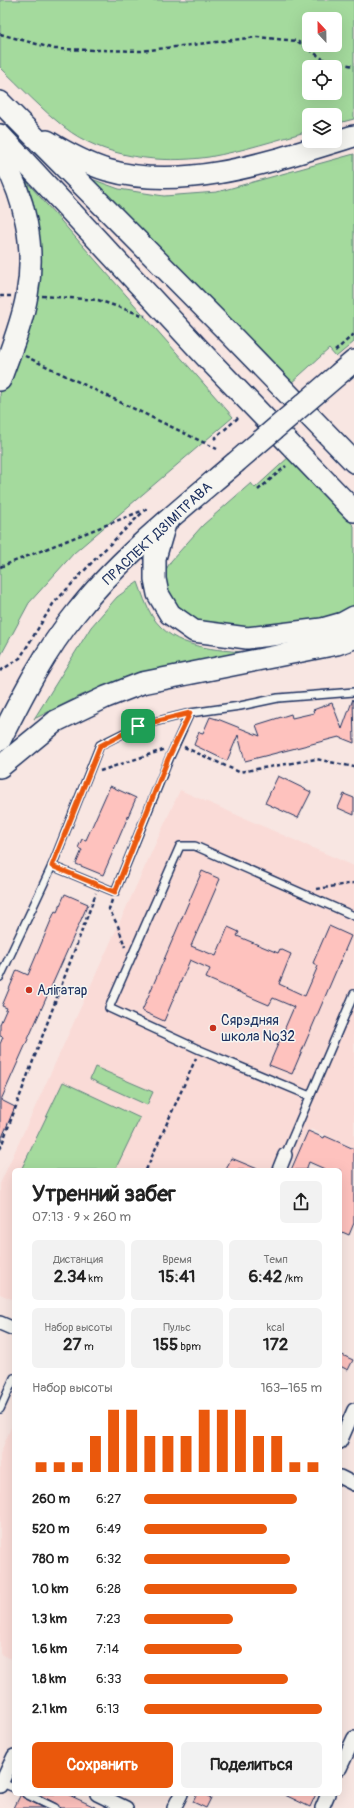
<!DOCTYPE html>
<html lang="ru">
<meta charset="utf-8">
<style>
body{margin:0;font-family:Pangolin,sans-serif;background:#f2f2f2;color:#222;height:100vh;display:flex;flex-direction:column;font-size:15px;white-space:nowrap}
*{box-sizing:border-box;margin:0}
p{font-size:13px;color:#767676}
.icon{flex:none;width:22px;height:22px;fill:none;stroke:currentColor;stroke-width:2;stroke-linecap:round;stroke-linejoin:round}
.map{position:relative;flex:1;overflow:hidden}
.side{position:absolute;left:12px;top:1168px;width:330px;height:628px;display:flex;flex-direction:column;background:#fff;border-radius:6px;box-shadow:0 4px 16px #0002}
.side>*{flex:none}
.needle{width:26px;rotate:338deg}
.tools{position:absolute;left:302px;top:12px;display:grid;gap:8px}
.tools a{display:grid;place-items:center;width:40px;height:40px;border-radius:6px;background:#fff;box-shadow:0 4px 16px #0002;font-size:20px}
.pin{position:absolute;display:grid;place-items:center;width:34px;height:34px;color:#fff;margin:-17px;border-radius:8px;box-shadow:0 2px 6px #0006}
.round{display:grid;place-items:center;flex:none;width:42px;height:42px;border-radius:6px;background:#f2f2f2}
.head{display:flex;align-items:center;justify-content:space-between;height:68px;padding:0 20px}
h1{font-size:22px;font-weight:700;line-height:30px}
.figures{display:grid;grid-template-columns:repeat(3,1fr);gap:6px;height:68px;padding:4px 20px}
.figures div{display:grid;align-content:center;border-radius:6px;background:#f2f2f2;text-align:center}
.figures b{font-size:17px;font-weight:700}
.figures small{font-size:11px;font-weight:400}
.figures p{font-size:11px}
.chart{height:112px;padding:8px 20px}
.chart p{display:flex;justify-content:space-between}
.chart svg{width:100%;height:72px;margin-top:4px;stroke:#ea580c;stroke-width:6}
.cta{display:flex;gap:8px;margin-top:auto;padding:8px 20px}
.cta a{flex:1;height:46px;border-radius:6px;background:#ea580c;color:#fff;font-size:16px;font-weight:700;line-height:46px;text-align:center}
.cta a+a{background:#f2f2f2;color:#222}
ul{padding:0 20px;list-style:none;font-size:13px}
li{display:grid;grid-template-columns:64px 48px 1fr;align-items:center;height:30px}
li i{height:10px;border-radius:5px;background:#ea580c}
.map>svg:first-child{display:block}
.built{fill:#fadbd7}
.grass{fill:#a4da9d;stroke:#60847e;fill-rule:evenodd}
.building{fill:#fec2be;stroke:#1b2f5e}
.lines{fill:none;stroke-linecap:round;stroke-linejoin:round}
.lane-casing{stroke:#1b2f5e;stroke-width:10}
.street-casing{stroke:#1b2f5e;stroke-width:16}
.primary-casing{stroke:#1b2f5e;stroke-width:24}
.path{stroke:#1b2f5e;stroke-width:2.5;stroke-dasharray:4 3;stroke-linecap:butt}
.lane{stroke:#f6f6f2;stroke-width:7}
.street{stroke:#f6f6f2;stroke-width:13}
.primary{stroke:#f6f6f2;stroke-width:21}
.primary-bridge-casing{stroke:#1b2f5e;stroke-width:24;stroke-linecap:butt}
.primary-bridge{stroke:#f6f6f2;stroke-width:21}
.route-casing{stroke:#fff;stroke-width:8}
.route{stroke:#ea580c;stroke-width:5}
.poi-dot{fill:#c8321e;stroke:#f6f6f2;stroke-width:1.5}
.labels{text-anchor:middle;stroke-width:3;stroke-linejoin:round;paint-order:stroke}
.street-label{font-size:14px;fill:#1b2f5e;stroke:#f6f6f2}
.poi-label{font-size:14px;fill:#1b2f5e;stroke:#f6f6f2;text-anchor:start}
</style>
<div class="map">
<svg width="354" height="1808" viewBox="0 0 354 1808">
<rect width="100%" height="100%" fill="#f8e6e2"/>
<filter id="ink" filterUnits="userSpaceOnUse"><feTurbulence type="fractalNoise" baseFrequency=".025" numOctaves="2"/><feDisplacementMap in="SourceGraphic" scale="8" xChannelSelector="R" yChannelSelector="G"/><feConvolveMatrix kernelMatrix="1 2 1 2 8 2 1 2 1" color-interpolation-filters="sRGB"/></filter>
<g filter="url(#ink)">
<g class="built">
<polygon points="180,790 354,866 354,1148 311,1129 296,1160 278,1151 270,1170 14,1170 14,1300 0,1294 0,1184"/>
<polygon points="12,1425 14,1426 14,1660 0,1654 0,1454"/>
</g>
<g class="grass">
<path d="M0,0h354v119l-19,5v-9h-26v16c-33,9 -66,20 -100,26 -48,7 -106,1 -145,-30 -23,-18 -43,-40 -64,-60zM309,19h26v26h-26zM309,67h26v26h-26z"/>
<polygon points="354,154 354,342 336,357 329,349 290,384 86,177 119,189 164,196 217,192"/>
<polygon points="26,181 233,417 74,553 29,603 0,657 0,394 22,333 32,214"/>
<polygon points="290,456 354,526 354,607 316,625 221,633 181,615 167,589 164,573 171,561 203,525 251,483 255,488"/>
<path d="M138,582c4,11 8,24 14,34 22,34 64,33 100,37l-111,21 -59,21 -48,24 57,-92 26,-30z"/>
<polygon points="95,1067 153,1092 147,1105 90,1079"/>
<polygon points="63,1082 140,1118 115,1170 21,1170"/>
</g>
<g class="building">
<polygon points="353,699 354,743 339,737 245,761 238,735 227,761 194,745 199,732 203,733 210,717 220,720 260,736 256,725 291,714 292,718 314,713 313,710 332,703 342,729"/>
<polygon points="278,776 311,792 298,818 265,803"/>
<polygon points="110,786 136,798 103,875 76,864 82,850 78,848 82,839 86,840"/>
<polygon points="344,794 354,798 354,815 338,808"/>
<polygon points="202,871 220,879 191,946 216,956 228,927 239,932 237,936 278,953 280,949 291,954 279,984 305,996 318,966 313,963 329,926 351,936 292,1074 269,1065 294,1007 273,998 269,1005 206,978 210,969 190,960 164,1021 142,1011"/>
<polygon points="65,894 88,904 1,1100 15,1107 0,1142 0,1044 3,1037 0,1036 0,1024 7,1008 2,1006 17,970 28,975 55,911 57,912"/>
<polygon points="308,1131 324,1138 325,1136 354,1149 354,1223 349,1235 340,1231 340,1170 327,1170 309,1162 306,1170 291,1170"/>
<polygon points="231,1158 260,1170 226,1170"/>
<polygon points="340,1354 353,1360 348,1370 340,1366"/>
<polygon points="21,1794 24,1798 44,1808 14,1808"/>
<polygon points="38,1794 67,1794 97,1808 60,1808 57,1804"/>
<polygon points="197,1794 204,1794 211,1798 206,1808 193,1802"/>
<polygon points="283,1794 316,1794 310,1807"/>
</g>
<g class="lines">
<g class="lane-casing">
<g id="lane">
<polyline points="52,866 100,745 138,726 190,713"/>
<polyline points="0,977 52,866 115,892 169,759 190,713 240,706 278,698 354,692"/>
<polyline points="310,1096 200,1050 109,1008 180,846 195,846 354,916"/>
<polyline points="285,1155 354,994"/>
<polyline points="0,1409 14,1378"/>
<polyline points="2,1783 14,1788"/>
<polyline points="26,1794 55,1808"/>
</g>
</g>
<g class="street-casing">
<g id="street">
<polyline points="279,1170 285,1155"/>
<polyline points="0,1323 14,1329"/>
<polyline points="340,1442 354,1410"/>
<polyline points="340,1477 354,1484"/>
<polyline points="340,1768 354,1738"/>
<polyline points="0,1786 14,1756"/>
<polyline points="97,1794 126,1808"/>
<polyline points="174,1808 181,1794"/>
<polyline points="322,1808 328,1794"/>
</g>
</g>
<g class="primary-casing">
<g id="primary">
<polyline points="0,102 232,336 354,462"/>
<polyline points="0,135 208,359 354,511"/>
<path d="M47,141c18,11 40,23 60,29 79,23 171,-11 247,-34"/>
<path d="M0,154c25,42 36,93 27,141 -5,29 -17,57 -27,85"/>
<polyline points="341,372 354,361"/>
<polyline points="165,524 155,558 155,579 158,594 170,614 194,631 247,638 322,629 343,623 354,617"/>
<path d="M0,740c22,-44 45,-89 76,-127 44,-56 105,-104 159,-150"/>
<polyline points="0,767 56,721 106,697 142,683 337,644 354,638"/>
</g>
</g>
<g class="path">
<polyline points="0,34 55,49 141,51 257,37 297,41 326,61 354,66"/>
<polyline points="0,296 11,296"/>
<polyline points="42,296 98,300 145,316"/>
<polyline points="335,351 354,334"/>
<polyline points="25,356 217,449"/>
<polyline points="214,439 240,416"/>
<polyline points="258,490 286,466"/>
<polyline points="0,567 144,510"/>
<polyline points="0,671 20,658 53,604 98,556 147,508"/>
<polyline points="184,747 239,772 316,759 354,767"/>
<polyline points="100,771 163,750"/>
<polyline points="317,889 354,883"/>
<polyline points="112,900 109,909 118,926 125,947"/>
<polyline points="0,1149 96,893"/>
<polyline points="146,1170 196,1058"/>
</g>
<use href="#lane" class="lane"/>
<use href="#street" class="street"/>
<use href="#primary" class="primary"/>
<g class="primary-bridge-casing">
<polyline id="primary-bridge" points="235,463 341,372"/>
</g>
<use href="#primary-bridge" class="primary-bridge"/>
</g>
</g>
<g class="lines" filter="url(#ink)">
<g class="route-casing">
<polygon id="route" points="190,713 168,759 115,892 52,866 100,746 138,726"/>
</g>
<use href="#route" class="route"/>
</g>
<g class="poi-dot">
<circle cx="29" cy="990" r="4"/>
<circle cx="213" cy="1028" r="4"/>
</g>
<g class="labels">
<g class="street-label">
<text transform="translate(157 533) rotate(-43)" y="5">ПРАСПЕКТ ДЗІМІТРАВА</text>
</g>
<g class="poi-label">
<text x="37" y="995">Алігатар</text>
<text x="221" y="1025">Сярэдняя<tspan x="221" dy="16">школа №32</tspan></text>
</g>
</g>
</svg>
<div class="tools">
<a><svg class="needle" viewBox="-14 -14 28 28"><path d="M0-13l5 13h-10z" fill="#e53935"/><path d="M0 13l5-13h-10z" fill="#767676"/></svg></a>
<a><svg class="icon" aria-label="locate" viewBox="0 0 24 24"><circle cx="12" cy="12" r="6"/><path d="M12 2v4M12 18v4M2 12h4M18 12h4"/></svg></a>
<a><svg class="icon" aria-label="layers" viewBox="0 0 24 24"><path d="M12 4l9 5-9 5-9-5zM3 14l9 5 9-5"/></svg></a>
</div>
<div class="pin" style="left:138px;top:726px;background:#1e9e55"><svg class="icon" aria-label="arrive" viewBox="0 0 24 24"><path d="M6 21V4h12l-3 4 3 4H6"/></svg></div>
<section class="side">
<div class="head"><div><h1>Утренний забег</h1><p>07:13 · 9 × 260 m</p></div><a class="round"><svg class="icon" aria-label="share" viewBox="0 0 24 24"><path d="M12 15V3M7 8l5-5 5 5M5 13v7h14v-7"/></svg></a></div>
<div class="figures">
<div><p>Дистанция</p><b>2.34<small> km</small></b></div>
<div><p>Время</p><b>15:41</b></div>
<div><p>Темп</p><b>6:42<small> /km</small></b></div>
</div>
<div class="figures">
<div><p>Набор высоты</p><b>27<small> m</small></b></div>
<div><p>Пульс</p><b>155<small> bpm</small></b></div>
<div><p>kcal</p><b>172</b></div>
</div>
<div class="chart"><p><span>Набор высоты</span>163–165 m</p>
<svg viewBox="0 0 160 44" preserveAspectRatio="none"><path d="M5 44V38M15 44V38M25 44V38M35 44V22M45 44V6M55 44V6M65 44V22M75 44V22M85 44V22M95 44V6M105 44V6M115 44V6M125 44V22M135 44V22M145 44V38M155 44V38"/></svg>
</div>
<ul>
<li><b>260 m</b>6:27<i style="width:86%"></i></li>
<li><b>520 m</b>6:49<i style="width:69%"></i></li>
<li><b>780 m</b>6:32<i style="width:82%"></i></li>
<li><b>1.0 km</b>6:28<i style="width:86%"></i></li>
<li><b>1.3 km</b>7:23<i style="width:50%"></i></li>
<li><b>1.6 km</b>7:14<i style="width:55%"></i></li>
<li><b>1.8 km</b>6:33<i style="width:81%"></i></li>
<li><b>2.1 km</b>6:13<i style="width:100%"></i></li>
</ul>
<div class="cta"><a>Сохранить</a><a>Поделиться</a></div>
</section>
</div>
